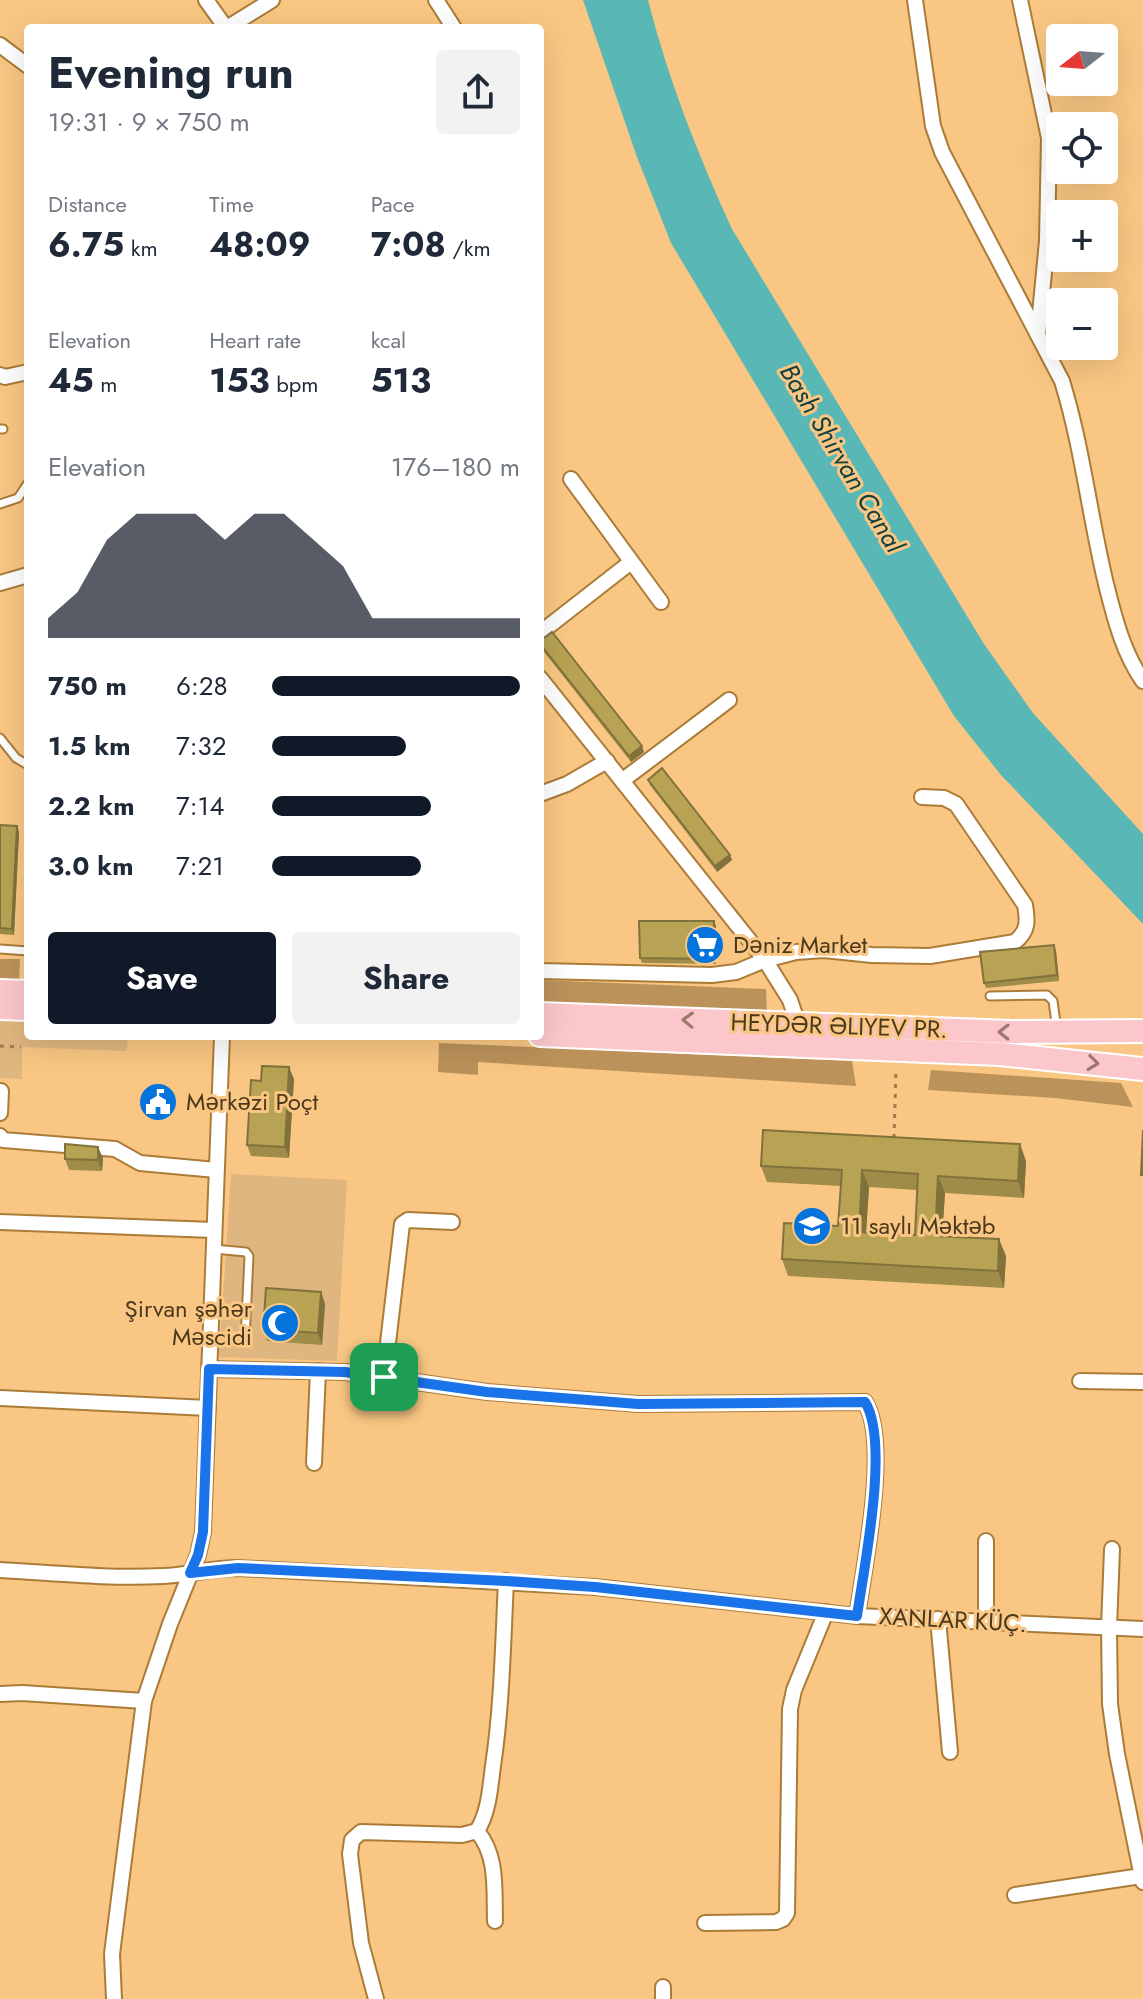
<!DOCTYPE html>
<meta charset="utf-8">
<style>
body{margin:0;font-family:Jost,sans-serif;background:#f2f2f3;color:#1f2937;height:100vh;display:flex;flex-direction:column;font-size:30px;white-space:nowrap}
*{box-sizing:border-box;margin:0}
p{font-size:26px;color:#747a83}
.icon{flex:none;width:44px;height:44px;fill:none;stroke:currentColor;stroke-width:2;stroke-linecap:round;stroke-linejoin:round}
.map{position:relative;flex:1;overflow:hidden}
.panel{position:absolute;left:24px;top:24px;width:520px;height:1016px;display:flex;flex-direction:column;background:#fff;border-radius:8px;box-shadow:0 8px 32px #0002}
.panel>*{flex:none}
.needle{width:52px;rotate:253deg}
.tools{position:absolute;left:1046px;top:24px;display:grid;gap:16px}
.tools a{display:grid;place-items:center;width:72px;height:72px;border-radius:8px;background:#fff;box-shadow:0 8px 32px #0002;font-size:40px}
.pin{position:absolute;display:grid;place-items:center;width:68px;height:68px;color:#fff;margin:-34px;border-radius:16px;box-shadow:0 4px 12px #0006}
.round{display:grid;place-items:center;flex:none;width:84px;height:84px;border-radius:8px;background:#f2f2f3}
.overview{display:flex;align-items:center;justify-content:space-between;height:136px;padding:0 24px}
h1{font-size:44px;font-weight:700;line-height:60px}
.figures{display:grid;grid-template-columns:repeat(3,1fr);gap:12px;height:136px;padding:8px 24px}
.figures div{display:grid;align-content:center}
.figures b{font-size:34px;font-weight:700}
.figures small{font-size:22px;font-weight:400}
.figures p{font-size:22px}
.chart{height:224px;padding:16px 24px}
.chart p{display:flex;justify-content:space-between}
.chart svg{width:100%;height:144px;margin-top:8px;fill:#111827;opacity:.7}
.button{display:flex;gap:16px;margin-top:auto;padding:16px 24px}
.button a{flex:1;height:92px;border-radius:8px;background:#111827;color:#fff;font-size:32px;font-weight:700;line-height:92px;text-align:center}
.button a+a{background:#f2f2f3;color:#1f2937}
ul{padding:0 24px;list-style:none;font-size:26px}
li{display:grid;grid-template-columns:128px 96px 1fr;align-items:center;height:60px}
li i{height:20px;border-radius:10px;background:#111827}
.map>svg:first-child{display:block}
.green{fill:#dfb67f}
.forest{fill:#bb925a}
.water{fill:#59b7b6}
.lines{fill:none;stroke-linecap:round;stroke-linejoin:round}
.service-casing{stroke:#ab7c38;stroke-width:11}
.minor-casing{stroke:#ab7c38;stroke-width:18}
.primary-casing{stroke:#fff;stroke-width:26}
.path{stroke:#9f7c4d;stroke-width:3;stroke-dasharray:4 6;stroke-linecap:butt}
.service{stroke:#fff;stroke-width:7}
.minor{stroke:#fff;stroke-width:14}
.primary{stroke:#fbc7cb;stroke-width:22}
.wall{fill:#9e8c48;fill-rule:evenodd}
.shaded-wall{fill:#81723b}
.building{fill:#b8a354;stroke:#81723b;stroke-width:2;fill-rule:evenodd}
.oneway{stroke:#9b786b}
.route-casing{stroke:#fff;stroke-width:16}
.route{stroke:#1a73e8;stroke-width:10}
.labels{text-anchor:middle;stroke-width:6;stroke-linejoin:round;paint-order:stroke}
.poi-label{font-size:24px;fill:#4c381c;stroke:#f9c783;text-anchor:start}
.street-label{font-size:24px;fill:#4c381c;stroke:#f9c783}
.water-label{font-size:26px;font-style:italic;fill:#144040;stroke:#f9c783}
</style>
<div class="map">
<svg width="1143" height="1999" viewBox="0 0 1143 1999">
<rect width="100%" height="100%" fill="#f9c783"/>
<g class="green">
<polygon points="0,1017 28,1018 28,1036 128,1036 127,1051 22,1047 22,1079 0,1078"/>
<polygon points="231,1174 347,1180 337,1361 219,1357"/>
</g>
<g class="forest">
<polygon points="0,959 20,959 19,983 0,982"/>
<polygon points="540,980 766,989 767,1017 540,1007"/>
<polygon points="439,1043 852,1061 856,1086 478,1062 478,1075 438,1072"/>
<polygon points="931,1070 1121,1083 1133,1107 1055,1098 928,1090"/>
</g>
<path class="water" d="M583,0h65c20,79 50,155 84,229l252,415 49,69 110,121v90l-142,-149 -47,-59 -283,-473 -34,-86z"/>
<g class="lines">
<g class="service-casing">
<g id="service">
<polyline points="0,429 3,429"/>
<polyline points="0,504 18,498 28,483"/>
<polyline points="0,738 16,758 28,765"/>
<polyline points="0,949 28,951"/>
<polyline points="990,996 1047,995 1053,1001 1057,1030"/>
<polyline points="214,1249 246,1252 249,1256 245,1341"/>
</g>
</g>
<g class="minor-casing">
<g id="minor">
<polyline points="206,0 226,28"/>
<polyline points="436,0 454,28"/>
<path d="M915,0l18,126 9,26 120,229c21,68 28,139 45,207 8,32 17,66 36,93"/>
<polyline points="1020,0 1049,138 1047,241 1038,335"/>
<polyline points="227,28 272,0"/>
<polyline points="0,45 28,66"/>
<polyline points="0,375 5,377 28,372"/>
<polyline points="571,479 661,602"/>
<polyline points="0,583 28,575"/>
<polyline points="540,633 631,562"/>
<polyline points="540,678 765,960 790,1000 800,1030"/>
<polyline points="623,780 729,700"/>
<polyline points="540,794 567,784 607,761"/>
<path d="M540,971l172,4 24,-3 29,-12 31,-8 28,-2 48,5 58,1 85,-14c13,-11 13,-20 10,-37l-69,-101 -12,-6 -22,-1"/>
<polyline points="0,1113 1,1091"/>
<polyline points="0,1136 3,1140 115,1149 140,1163 216,1170"/>
<polyline points="0,1222 213,1230"/>
<path d="M209,1369l136,3 142,20 151,12 227,-2c25,40 -1,165 -8,214"/>
<polyline points="384,1377 402,1224 408,1220 452,1222"/>
<polyline points="1080,1381 1143,1382"/>
<polyline points="0,1398 208,1408"/>
<polyline points="314,1463 318,1371"/>
<polyline points="986,1541 986,1623"/>
<polyline points="1112,1549 1109,1628 1110,1704 1117,1754 1143,1882"/>
<path d="M0,1570c54,3 109,9 163,6 25,-1 49,-8 75,-8l357,19 262,29 286,13"/>
<polyline points="938,1619 950,1752"/>
<polyline points="0,1694 22,1693 144,1701"/>
<polyline points="1015,1895 1141,1876"/>
<path d="M495,1921c-1,-32 3,-65 -18,-90 12,-19 13,-43 16,-65 9,-61 10,-123 13,-185"/>
<polyline points="705,1923 776,1922 783,1919 787,1913 790,1709 794,1690 826,1612"/>
<polyline points="663,1987 663,1999"/>
<polyline points="114,1999 112,1954 144,1701 170,1624 198,1555 203,1532 222,1036"/>
<polyline points="376,1999 361,1943 350,1854 352,1840 361,1832 462,1835 477,1831"/>
</g>
</g>
<g class="primary-casing">
<g id="primary">
<polyline points="0,991 28,992"/>
<polyline points="0,1008 28,1009"/>
<polyline points="540,1014 1011,1032 1143,1031"/>
<polyline points="540,1035 1000,1054 1143,1069"/>
</g>
</g>
<g class="path">
<polyline points="0,1046 21,1047"/>
<polyline points="894,1138 896,1070"/>
</g>
<use href="#service" class="service"/>
<use href="#minor" class="minor"/>
<use href="#primary" class="primary"/>
</g>
<g class="wall">
<polygon points="540,641 644,752 631,762 541,648"/>
<polygon points="648,780 730,855 732,860 717,872 650,785"/>
<polygon points="0,825 19,832 14,935 0,934"/>
<polygon points="716,926 716,964 642,963 640,958"/>
<polygon points="1056,951 1059,981 986,988 984,983"/>
<polygon points="294,1079 289,1158 251,1156 247,1145 261,1081"/>
<polygon points="103,1158 102,1171 69,1170 65,1159"/>
<path d="M1026,1161l-2,37 -79,-5 -3,43 64,20 -2,32 -216,-12 -6,-17 56,-33 3,-40 -74,-4 -6,-16zM869,1187l48,3 -2,45 -49,-3z"/>
<polygon points="321,1292 325,1304 322,1345 267,1341 263,1329"/>
</g>
<g class="shaded-wall">
<polygon points="642,746 644,752 631,762 629,756"/>
<polygon points="17,826 19,832 14,935 12,929"/>
<polygon points="730,855 732,860 717,872 715,866"/>
<polygon points="714,921 716,926 716,964 714,959"/>
<polygon points="1054,945 1056,951 1059,981 1057,975"/>
<polygon points="289,1067 294,1079 289,1158 285,1147"/>
<polygon points="1020,1144 1026,1161 1024,1198 1018,1181"/>
<polygon points="98,1147 103,1158 102,1171 98,1160"/>
<polygon points="862,1170 869,1187 865,1249 859,1232"/>
<polygon points="938,1176 945,1193 941,1253 935,1236"/>
<polygon points="999,1239 1006,1256 1004,1288 998,1271"/>
<polygon points="321,1292 325,1304 322,1345 318,1333"/>
</g>
<g class="building">
<polygon points="552,632 642,746 629,756 540,644 540,641"/>
<polygon points="662,768 730,855 715,866 648,780"/>
<polygon points="0,825 17,826 12,929 0,928"/>
<polygon points="639,921 714,921 714,959 640,958"/>
<polygon points="1054,945 1057,975 984,983 980,952"/>
<polygon points="262,1066 289,1067 285,1147 247,1145 251,1080 261,1081"/>
<path d="M763,1130l257,14 -2,37 -80,-5 -3,60 64,3 -1,32 -216,-12 2,-36 54,3 4,-56 -81,-4zM862,1170l56,4 -3,61 -56,-3z"/>
<polygon points="1143,1130 1143,1175 1141,1175"/>
<polygon points="65,1144 98,1147 98,1160 65,1159"/>
<polygon points="266,1288 321,1292 318,1333 263,1329"/>
</g>
<defs><path id="oneway-chevron" d="M-2-3.5L2.5 0L-2 3.5" fill="none" stroke-width="1.6" stroke-linecap="round" stroke-linejoin="round" transform="scale(2)"/></defs>
<g class="oneway">
<use href="#oneway-chevron" transform="translate(688 1020) rotate(-178)"/>
<use href="#oneway-chevron" transform="translate(1004 1032) rotate(-179)"/>
<use href="#oneway-chevron" transform="translate(1093 1063) rotate(7)"/>
</g>
<g class="lines">
<g class="route-casing">
<path id="route" d="M209,1369l136,3 142,20 151,12 227,-2c25,40 -1,165 -8,214l-262,-29 -89,-6 -268,-13 -48,5 8,-18 5,-23z"/>
</g>
<use href="#route" class="route"/>
</g>
<defs>
<g id="supermarket-disc" transform="scale(2)"><circle r="9.5" fill="#0473db" stroke="#f9c783"/><path d="M-6-5.5h2.5l.6 2H6L4.5 2H-2.5L-4.4-4H-6ZM-1.5 3.2a1.3 1.3 0 1 0 .1 0ZM3 3.2a1.3 1.3 0 1 0 .1 0Z" fill="#fff"/></g>
<g id="civic-disc" transform="scale(2)"><circle r="9.5" fill="#0473db" stroke="#f9c783"/><path d="M-.6-6.5H3V-4.5H.6V-3L4-1V1h2V6H-6V1h2V-1L-.6-3ZM-1.2 2.5V6h2.4V2.5Z" fill="#fff"/></g>
<g id="school-disc" transform="scale(2)"><circle r="9.5" fill="#0473db" stroke="#f9c783"/><path d="M0-5L7-2L0 1L-7-2ZM-4 1L0 2.5L4 1V4Q0 6-4 4Z" fill="#fff"/></g>
<g id="mosque-disc" transform="scale(2)"><circle r="9.5" fill="#0473db" stroke="#f9c783"/><path d="M3.5-4.9A6 6 0 1 0 3.5 4.9A5 5 0 1 1 3.5-4.9Z" fill="#fff"/></g>
</defs>
<g fill-rule="evenodd">
<use href="#supermarket-disc" x="705" y="945"/>
<use href="#civic-disc" x="158" y="1102"/>
<use href="#school-disc" x="812" y="1226"/>
<use href="#mosque-disc" x="280" y="1323"/>
</g>
<g class="labels">
<g class="poi-label">
<text x="733" y="953">Dəniz Market</text>
<text x="186" y="1110">Mərkəzi Poçt</text>
<text x="840" y="1234">11 saylı Məktəb</text>
<text x="252" y="1317" text-anchor="end">Şirvan şəhər<tspan x="252" dy="28">Məscidi</tspan></text>
</g>
<g class="street-label">
<text transform="translate(839 1026) rotate(2)" y="8">HEYDƏR ƏLIYEV PR.</text>
<text transform="translate(953 1620) rotate(3)" y="8">XANLAR KÜÇ.</text>
</g>
<g class="water-label">
<text transform="translate(842 458) rotate(59)" y="9">Bash Shirvan Canal</text>
</g>
</g>
</svg>
<div class="tools">
<a><svg class="needle" viewBox="-14 -14 28 28"><path d="M0-13l5 13h-10z" fill="#e53935"/><path d="M0 13l5-13h-10z" fill="#747a83"/></svg></a>
<a><svg class="icon" aria-label="locate" viewBox="0 0 24 24"><circle cx="12" cy="12" r="6"/><path d="M12 2v4M12 18v4M2 12h4M18 12h4"/></svg></a>
<a>+</a>
<a>−</a>
</div>
<div class="pin" style="left:384px;top:1377px;background:#1e9e55"><svg class="icon" aria-label="arrive" viewBox="0 0 24 24"><path d="M6 21V4h12l-3 4 3 4H6"/></svg></div>
<section class="panel">
<div class="overview"><div><h1>Evening run</h1><p>19:31 · 9 × 750 m</p></div><a class="round"><svg class="icon" aria-label="share" viewBox="0 0 24 24"><path d="M12 15V3M7 8l5-5 5 5M5 13v7h14v-7"/></svg></a></div>
<div class="figures">
<div><p>Distance</p><b>6.75<small> km</small></b></div>
<div><p>Time</p><b>48:09</b></div>
<div><p>Pace</p><b>7:08<small> /km</small></b></div>
</div>
<div class="figures">
<div><p>Elevation</p><b>45<small> m</small></b></div>
<div><p>Heart rate</p><b>153<small> bpm</small></b></div>
<div><p>kcal</p><b>513</b></div>
</div>
<div class="chart"><p><span>Elevation</span>176–180 m</p>
<svg viewBox="0 0 160 44" preserveAspectRatio="none"><path d="M0 44V38L10 30L20 14L30 6L40 6L50 6L60 14L70 6L80 6L90 14L100 22L110 38L120 38L130 38L140 38L150 38L160 38V44z"/></svg>
</div>
<ul>
<li><b>750 m</b>6:28<i style="width:100%"></i></li>
<li><b>1.5 km</b>7:32<i style="width:54%"></i></li>
<li><b>2.2 km</b>7:14<i style="width:64%"></i></li>
<li><b>3.0 km</b>7:21<i style="width:60%"></i></li>
</ul>
<div class="button"><a>Save</a><a>Share</a></div>
</section>
</div>
